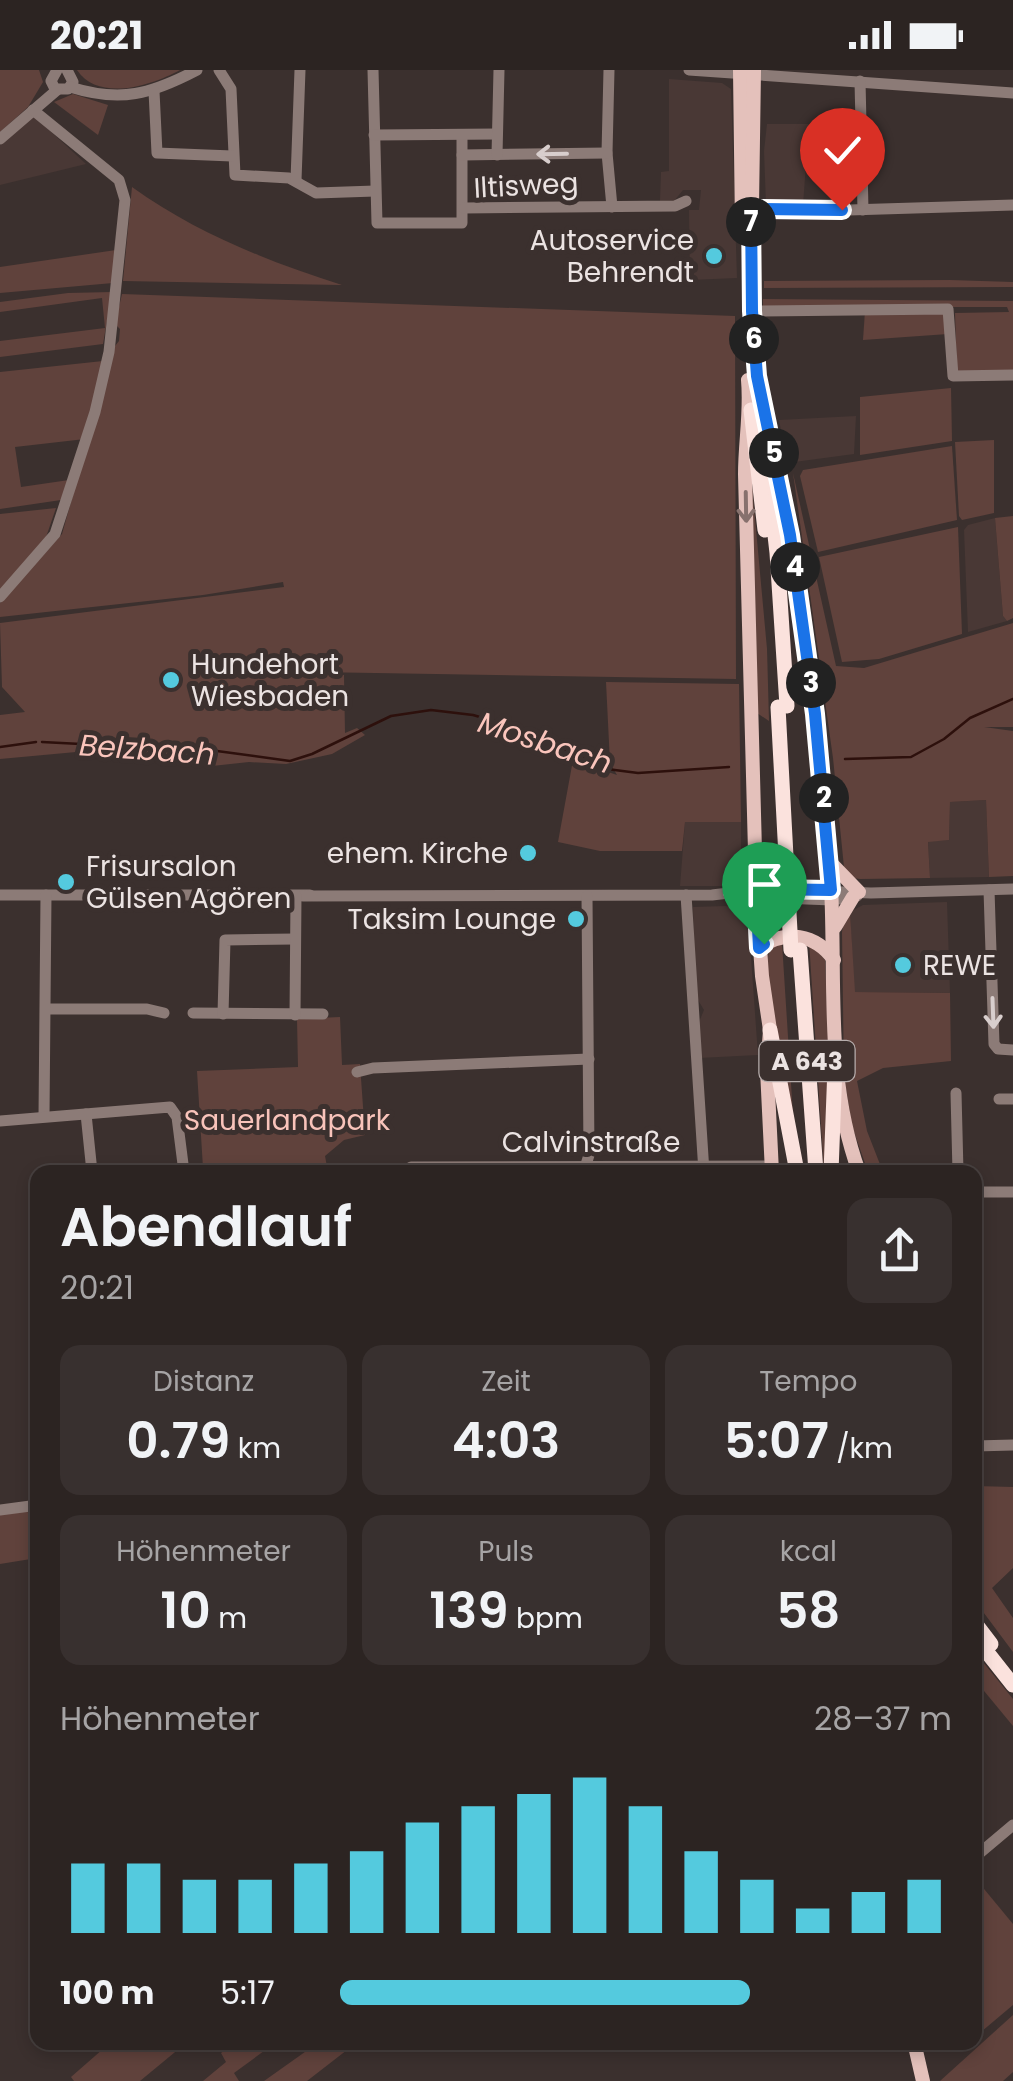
<!DOCTYPE html>
<html lang="de">
<meta charset="utf-8">
<style>
body{margin:0;font-family:Poppins,sans-serif;background:#38302f;color:#f1f3f6;height:100vh;display:flex;flex-direction:column;font-size:38px;white-space:nowrap}
*{box-sizing:border-box;margin:0}
p{font-size:32px;color:#a6a4a5}
.icon{flex:none;width:55px;height:55px;fill:none;stroke:currentColor;stroke-width:2;stroke-linecap:round;stroke-linejoin:round}
.map{position:relative;flex:1;overflow:hidden}
.sheet{position:absolute;left:30px;top:1095px;width:952px;height:885px;display:flex;flex-direction:column;background:#2c2422;border-radius:20px;box-shadow:0 5px 15px #0003,0 0 0 2px #484140}
.sheet>*{flex:none}
.pin{position:absolute;display:grid;place-items:center;width:85px;height:85px;color:#fff;margin:-102px -42px;border-radius:50% 50% 50% 0;rotate:-45deg;box-shadow:0 0 10px #0007}
.pin .icon{rotate:45deg}
.km{position:absolute;width:50px;height:50px;margin:-25px;border-radius:50%;background:#222;color:#fff;font-size:28px;line-height:50px;text-align:center}
.round{display:grid;place-items:center;flex:none;width:105px;height:105px;border-radius:20px;background:#38302f}
.overview{display:flex;align-items:center;justify-content:space-between;height:170px;padding:0 30px}
h1{font-size:55px;font-weight:600;line-height:75px}
.metrics{display:grid;grid-template-columns:repeat(3,1fr);gap:15px;height:170px;padding:10px 30px}
.metrics div{display:grid;align-content:center;border-radius:20px;background:#38302f;text-align:center}
.metrics b{font-size:50px;font-weight:600}
.metrics small{font-size:28px;font-weight:400}
.metrics p{font-size:28px}
.chart{height:280px;padding:20px 30px}
.chart p{display:flex;justify-content:space-between}
.chart svg{width:100%;height:180px;margin-top:10px;stroke:#54cade;stroke-width:6}
ul{padding:0 30px;list-style:none;font-size:32px}
li{display:grid;grid-template-columns:160px 120px 1fr;align-items:center;height:75px}
li i{height:25px;border-radius:12px;background:#54cade}
.status{display:flex;justify-content:space-between;align-items:center;height:70px;padding:0 50px;background:#2c2422;direction:ltr}
.status svg{height:28px;fill:currentColor}
.map>svg:first-child{display:block}
.built{fill:#493835}
.green{fill:#60423c}
.lines{fill:none;stroke-linecap:round;stroke-linejoin:round}
.stream{stroke:#2d100c;stroke-width:2.5}
.minor{stroke:#8c7b77;stroke-width:11}
.major{stroke:#e4c1bb;stroke-width:14}
.highway{stroke:#fbe2dd;stroke-width:15}
.highway-bridge{stroke:#fbe2dd;stroke-width:15}
.oneway{stroke:#d8cecd}
.oneway2{stroke:#87716d}
.route-casing{stroke:#fff;stroke-width:20}
.route{stroke:#1a73e8;stroke-width:12}
.poi-dot{fill:#54cade;stroke:#3b302e;stroke-width:4}
.labels{text-anchor:middle;stroke-width:10;stroke-linejoin:round;paint-order:stroke}
.shield{fill:#3b302e;stroke:#b6adac;stroke-width:2.5}
.shield-label{font-size:25px;font-weight:bold;fill:#ebe3e2}
.street-label{font-size:28px;fill:#ebe3e2;stroke:#3b302e}
.poi-label{font-size:28px;fill:#ebe3e2;stroke:#3b302e;text-anchor:end}
.park-label{font-size:28px;fill:#f8c3ba;stroke:#3b302e}
.water-label{font-size:30px;font-style:italic;fill:#fac5bc;stroke:#3b302e}
</style>
<div class="status"><b>20:21</b><svg viewBox="0 0 49 12"><path d="M0 12V9h3v3zM5 12V6h3v6zM10 12V3h3v9zM15 12V0h3v12zM26 1h20v11H26zM47 4h2v5h-2z"/></svg></div>
<div class="map">
<svg width="1013" height="2011" viewBox="0 0 1013 2011">
<rect width="100%" height="100%" fill="#3b302e"/>
<g class="built">
<polygon points="669,9 722,13 731,19 737,208 690,210 689,140 699,140 701,120 683,120 674,131 660,131 661,102 669,101"/>
<polygon points="33,45 86,94 0,115 0,75"/>
<polygon points="767,54 809,54 803,135 766,135 764,81"/>
<polygon points="856,346 854,384 787,393 779,350"/>
<polygon points="995,448 1003,546 1007,551 968,562 964,460 968,455"/>
<polygon points="986,730 989,807 930,808 928,771 949,770 950,732"/>
<polygon points="685,752 741,752 741,805 723,816 680,816"/>
<polygon points="947,832 950,923 854,922 850,842 863,835"/>
<polygon points="725,836 739,838 748,845 758,985 699,988 699,952 704,940 695,925 693,837"/>
</g>
<g class="green">
<polygon points="0,0 39,0 43,12 28,37 0,62"/>
<path d="M77,0h103c-27,15 -81,33 -103,0z"/>
<polygon points="73,24 108,35 98,65 54,32"/>
<path d="M132,117c64,46 135,74 210,98l-219,-4z"/>
<polygon points="116,180 113,213 0,223 0,197"/>
<polygon points="950,210 1013,212 1013,217 764,218 764,211"/>
<polygon points="112,222 103,274 0,287 0,271 105,258 102,228 0,242 0,232 68,223"/>
<polygon points="122,224 735,246 736,609 315,602 344,605 345,663 357,658 365,665 332,684 286,694 249,692 212,696 164,687 102,686 76,682 0,689 0,645 25,642 2,617 0,553 284,517 283,512 203,525 0,547 0,533 62,464 115,276 119,271 120,259 115,254"/>
<polygon points="763,229 1013,231 1013,303 957,303 955,243 1009,242 1007,237 763,237"/>
<polygon points="865,241 943,243 948,264 863,270"/>
<polygon points="103,291 85,369 15,377 21,417 69,410 61,430 0,439 0,302"/>
<polygon points="951,318 952,371 860,385 860,327"/>
<polygon points="994,370 994,443 962,450 959,446 955,372"/>
<polygon points="952,376 957,450 818,482 800,406 803,400"/>
<polygon points="750,394 767,579 769,651 757,643"/>
<polygon points="793,403 836,596 864,598 1013,553 1013,657 984,657 1013,661 1013,806 989,807 986,730 950,732 949,770 928,772 930,808 860,809 853,808 844,797 833,688"/>
<polygon points="56,438 45,470 0,521 0,444"/>
<polygon points="1013,446 1013,548 1007,551 1003,546 995,448"/>
<polygon points="958,457 962,564 879,589 842,592 819,487"/>
<polygon points="606,612 739,614 741,752 685,752 682,781 600,781 558,772 573,690 617,705 610,693"/>
<polygon points="850,842 855,922 950,923 951,991 883,998 857,1011 867,1061 883,1102 868,1102 852,1056 844,1006 842,862 844,850"/>
<polygon points="809,871 825,890 830,1016 824,1102"/>
<path d="M782,873l12,187c-7,-36 -35,-152 -24,-182z"/>
<polygon points="340,947 342,995 360,994 365,1065 344,1070 325,1086 328,1102 203,1098 197,1001 298,997 297,949"/>
<polygon points="975,1416 1013,1417 1013,1498 992,1518 1013,1548 1013,1582 975,1531"/>
<polygon points="27,1441 37,1456 37,1488 0,1494 0,1445"/>
<polygon points="975,1582 1013,1629 1013,1656 975,1610"/>
<polygon points="975,1808 1013,1854 1013,1935 975,1967"/>
<polygon points="1013,1945 1013,2002 1003,2011 940,2011"/>
<polygon points="111,1972 186,1972 186,1973 140,2011 74,2011 71,2007"/>
<polygon points="319,1972 356,1973 307,2011 264,2011"/>
<polygon points="234,1973 275,1973 234,2003 239,2011 203,2011 226,1992 221,1983"/>
</g>
<g class="lines">
<g class="stream">
<polyline points="42,672 217,681 290,691 312,684 391,646 431,640 473,645 518,658 607,699 638,703 729,697"/>
<polyline points="0,677 36,672"/>
<polyline points="845,689 911,687 944,669 970,648 1013,629"/>
</g>
<g class="minor">
<polyline points="57,0 51,11 55,19 68,19 73,12 67,0"/>
<polyline points="219,0 231,19 235,105 289,108 316,123 375,121"/>
<polyline points="373,0 377,153 462,153 462,65"/>
<polyline points="609,0 607,83 612,137"/>
<polyline points="689,0 1013,23"/>
<polyline points="860,11 863,140"/>
<path d="M70,17c51,16 81,7 127,-17"/>
<polyline points="154,21 157,83 232,86"/>
<polyline points="374,65 497,64"/>
<polyline points="0,69 57,20"/>
<polyline points="462,85 607,83"/>
<polyline points="497,85 499,0"/>
<polyline points="296,110 300,0"/>
<polyline points="464,138 675,136 686,131"/>
<polyline points="751,139 849,140 1013,135"/>
<polyline points="752,241 948,239 953,306 1013,305"/>
<polyline points="0,527 55,464 95,342 109,282 125,130 119,110 33,40"/>
<polyline points="989,820 994,974 998,979 1013,980"/>
<polyline points="0,825 310,825"/>
<polyline points="686,825 704,1102"/>
<polyline points="303,826 712,825 763,819 871,823 1013,819"/>
<polyline points="731,826 832,830 857,826"/>
<polyline points="46,939 147,939 164,943"/>
<polyline points="193,943 323,944"/>
<polyline points="223,944 225,870 295,869"/>
<polyline points="295,945 296,826"/>
<polyline points="357,1002 373,998 589,989"/>
<polyline points="956,1023 958,1102"/>
<polyline points="999,1029 1013,1029"/>
<polyline points="86,1044 92,1102"/>
<polyline points="44,1046 46,825"/>
<polyline points="0,1051 170,1037 177,1047 184,1102"/>
<polyline points="411,1097 772,1096"/>
<polyline points="584,1101 589,1085 587,826"/>
<polyline points="975,1122 1013,1122"/>
<polyline points="975,1376 1013,1375"/>
<polyline points="0,1440 38,1435"/>
<polyline points="975,1787 1013,1755"/>
</g>
<g class="major">
<polyline points="740,0 742,159"/>
<polyline points="754,0 751,205 757,306 763,343"/>
<path d="M748,310c3,32 -3,62 -3,94l11,415 6,87 8,54 -3,40 5,102"/>
<path d="M769,364c17,64 25,129 34,195 12,85 23,171 28,257 5,98 -6,193 28,286"/>
<polyline points="830,792 859,822"/>
<polyline points="730,823 743,811 753,792"/>
<polyline points="835,857 853,827"/>
<path d="M759,878c26,-19 57,-14 75,12"/>
<polyline points="914,1972 923,2011"/>
</g>
<g class="highway">
<polyline points="760,333 777,483 787,636"/>
<polyline points="751,340 765,460"/>
<polyline points="800,880 816,1102"/>
<polyline points="770,960 797,1102"/>
<polyline points="831,1102 835,997"/>
<polyline points="975,1553 991,1574"/>
<polyline points="975,1567 1013,1615"/>
</g>
<polyline class="highway-bridge" points="778,637 791,880"/>
</g>
<defs><path id="oneway-shaft" d="M-6 0H5M1.5-3L5.5 0L1.5 3" fill="none" stroke-width="1.6" stroke-linecap="round" stroke-linejoin="round" transform="scale(2.5)"/></defs>
<g class="oneway">
<use href="#oneway-shaft" transform="translate(552 84) rotate(179)"/>
<use href="#oneway-shaft" transform="translate(993 943) rotate(88)"/>
</g>
<use class="oneway2" href="#oneway-shaft" transform="translate(746 437) rotate(89)"/>
<g class="lines">
<g class="route-casing">
<polyline id="route" points="764,874 759,878 756,819 831,820 815,644 790,465 757,306 752,241 751,139 842,140"/>
</g>
<use href="#route" class="route"/>
</g>
<g class="poi-dot">
<circle cx="714" cy="186" r="10"/>
<circle cx="171" cy="610" r="10"/>
<circle cx="528" cy="783" r="10"/>
<circle cx="66" cy="812" r="10"/>
<circle cx="576" cy="849" r="10"/>
<circle cx="903" cy="895" r="10"/>
</g>
<g class="labels">
<rect class="shield" x="759.5" y="971" width="95" height="40" rx="8"/>
<g class="shield-label">
<text x="807" y="1000">A 643</text>
</g>
<g class="street-label">
<text transform="translate(526 115) rotate(-3)" y="10">Iltisweg</text>
<text x="591" y="1082">Calvinstraße</text>
</g>
<g class="poi-label">
<text x="694" y="180">Autoservice<tspan x="694" dy="32">Behrendt</tspan></text>
<text x="191" y="604" text-anchor="start">Hundehort<tspan x="191" dy="32">Wiesbaden</tspan></text>
<text x="508" y="793">ehem. Kirche</text>
<text x="86" y="806" text-anchor="start">Frisursalon<tspan x="86" dy="32">Gülsen Agören</tspan></text>
<text x="556" y="859">Taksim Lounge</text>
<text x="923" y="905" text-anchor="start">REWE</text>
</g>
<g class="park-label">
<text x="287" y="1060">Sauerlandpark</text>
</g>
<g class="water-label">
<text transform="translate(545 673) rotate(18)" y="10">Mosbach</text>
<text transform="translate(147 680) rotate(4)" y="10">Belzbach</text>
</g>
</g>
</svg>
<div class="pin" style="left:764px;top:874px;background:#1e9e55"><svg class="icon" aria-label="arrive" viewBox="0 0 24 24"><path d="M6 21V4h12l-3 4 3 4H6"/></svg></div>
<div class="pin" style="left:842px;top:140px;background:#d93025"><svg class="icon" aria-label="check" viewBox="0 0 24 24"><path d="M5 12l5 5 9-10"/></svg></div>
<b class="km" style="left:824px;top:728px">2</b>
<b class="km" style="left:811px;top:613px">3</b>
<b class="km" style="left:795px;top:497px">4</b>
<b class="km" style="left:774px;top:383px">5</b>
<b class="km" style="left:754px;top:269px">6</b>
<b class="km" style="left:751px;top:152px">7</b>
<section class="sheet">
<div class="overview"><div><h1>Abendlauf</h1><p>20:21</p></div><a class="round"><svg class="icon" aria-label="share" viewBox="0 0 24 24"><path d="M12 15V3M7 8l5-5 5 5M5 13v7h14v-7"/></svg></a></div>
<div class="metrics">
<div><p>Distanz</p><b>0.79<small> km</small></b></div>
<div><p>Zeit</p><b>4:03</b></div>
<div><p>Tempo</p><b>5:07<small> /km</small></b></div>
</div>
<div class="metrics">
<div><p>Höhenmeter</p><b>10<small> m</small></b></div>
<div><p>Puls</p><b>139<small> bpm</small></b></div>
<div><p>kcal</p><b>58</b></div>
</div>
<div class="chart"><p><span>Höhenmeter</span>28–37 m</p>
<svg viewBox="0 0 160 44" preserveAspectRatio="none"><path d="M5 44V27M15 44V27M25 44V31M35 44V31M45 44V27M55 44V24M65 44V17M75 44V13M85 44V10M95 44V6M105 44V13M115 44V24M125 44V31M135 44V38M145 44V34M155 44V31"/></svg>
</div>
<ul>
<li><b>100 m</b>5:17<i style="width:67%"></i></li>
</ul>
</section>
</div>
